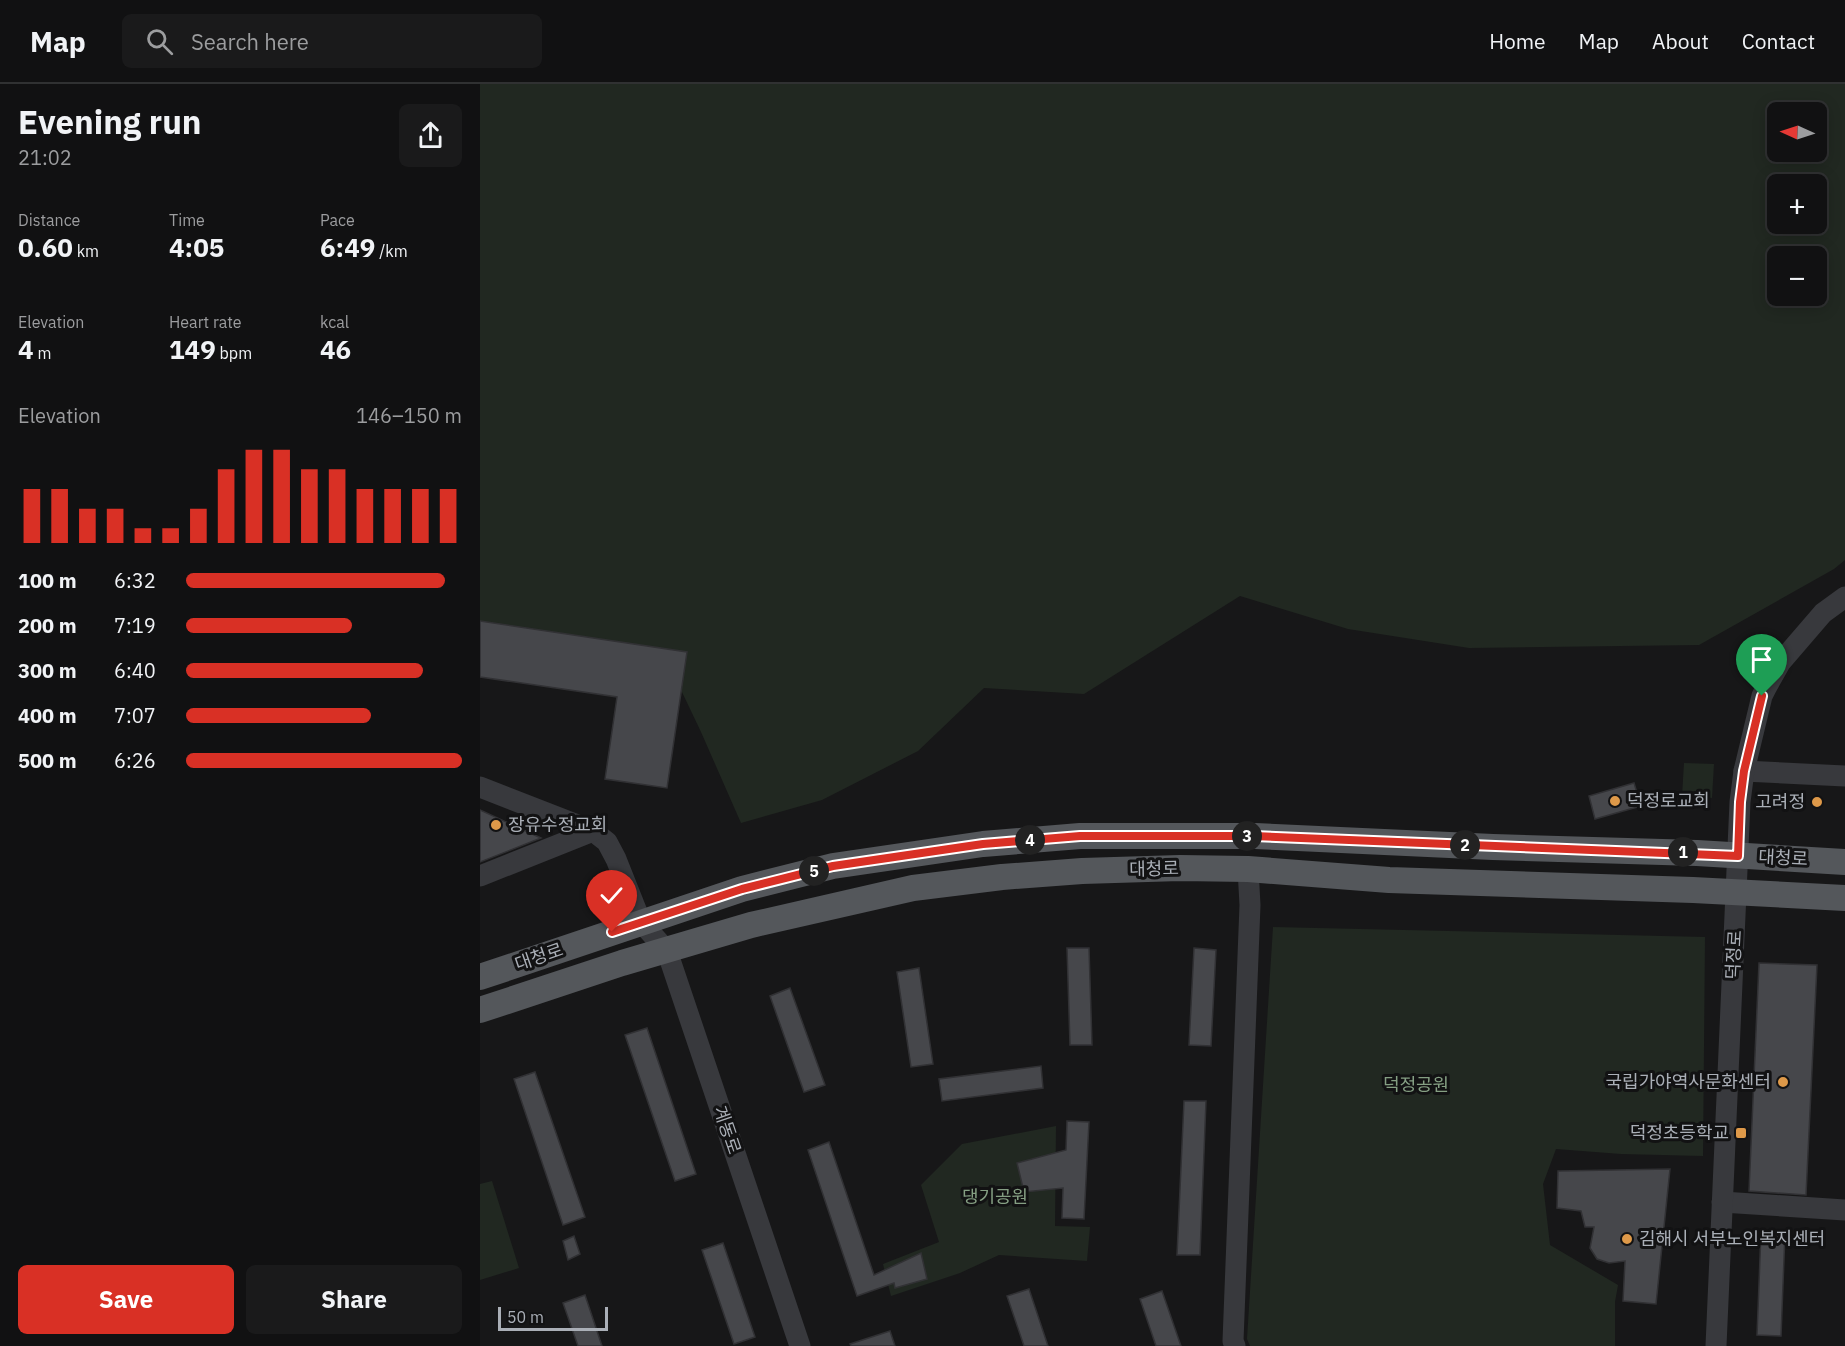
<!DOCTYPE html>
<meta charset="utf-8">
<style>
body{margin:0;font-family:"IBM Plex Sans","Noto Sans KR",sans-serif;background:#1a1a1b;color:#f1f3f6;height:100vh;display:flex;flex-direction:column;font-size:22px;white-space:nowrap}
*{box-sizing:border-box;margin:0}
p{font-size:20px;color:#9c9d9f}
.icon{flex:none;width:33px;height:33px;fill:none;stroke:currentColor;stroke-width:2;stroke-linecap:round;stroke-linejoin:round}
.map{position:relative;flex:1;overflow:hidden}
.drawer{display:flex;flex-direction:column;background:#111112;width:480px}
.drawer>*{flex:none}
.needle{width:39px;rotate:273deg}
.fabs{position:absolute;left:1287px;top:18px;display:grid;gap:12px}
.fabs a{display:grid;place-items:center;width:60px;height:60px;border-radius:9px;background:#111112;box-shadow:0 3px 15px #0003,0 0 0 2px #303132;font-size:30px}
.scale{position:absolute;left:18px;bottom:15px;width:110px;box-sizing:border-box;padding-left:6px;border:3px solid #aaafb7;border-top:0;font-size:16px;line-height:21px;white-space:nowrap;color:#aaafb7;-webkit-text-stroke:4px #121213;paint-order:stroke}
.pin{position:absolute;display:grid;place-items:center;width:51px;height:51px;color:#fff;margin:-62px -26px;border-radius:50% 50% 50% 0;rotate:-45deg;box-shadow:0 0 6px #0007}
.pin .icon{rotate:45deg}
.km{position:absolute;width:30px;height:30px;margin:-15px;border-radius:50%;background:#222;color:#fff;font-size:16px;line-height:30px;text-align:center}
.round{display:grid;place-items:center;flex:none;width:63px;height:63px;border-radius:9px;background:#1a1a1b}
.overview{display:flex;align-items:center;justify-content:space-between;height:102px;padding:0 18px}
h1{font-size:33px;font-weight:700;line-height:45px}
.stats{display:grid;grid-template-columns:repeat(3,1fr);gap:9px;height:102px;padding:6px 18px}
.stats div{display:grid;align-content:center}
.stats b{font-size:26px;font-weight:700}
.stats small{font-size:16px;font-weight:400}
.stats p{font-size:16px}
.chart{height:168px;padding:12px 18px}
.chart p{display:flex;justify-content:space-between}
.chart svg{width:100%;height:108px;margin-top:6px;stroke:#d93025;stroke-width:6}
.action{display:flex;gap:12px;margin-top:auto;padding:12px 18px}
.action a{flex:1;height:69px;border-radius:9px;background:#d93025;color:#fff;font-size:24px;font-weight:700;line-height:69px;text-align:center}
.action a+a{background:#1a1a1b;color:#f1f3f6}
ul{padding:0 18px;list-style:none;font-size:20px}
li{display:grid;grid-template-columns:96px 72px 1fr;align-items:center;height:45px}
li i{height:15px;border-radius:8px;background:#d93025}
header{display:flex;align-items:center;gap:36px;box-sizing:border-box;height:84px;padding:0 30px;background:#111112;border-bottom:2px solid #303132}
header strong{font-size:28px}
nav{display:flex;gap:33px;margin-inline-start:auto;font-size:21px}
.search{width:420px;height:54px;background:#1a1a1b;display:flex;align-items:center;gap:15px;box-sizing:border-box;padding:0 21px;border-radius:9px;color:#9c9d9f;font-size:22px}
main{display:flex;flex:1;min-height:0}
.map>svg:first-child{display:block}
.green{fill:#212821;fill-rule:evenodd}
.building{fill:#46474b;stroke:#313134;stroke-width:1.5}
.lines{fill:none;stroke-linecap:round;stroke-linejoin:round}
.minor{stroke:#38393d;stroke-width:21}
.major{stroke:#54575b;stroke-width:26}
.route-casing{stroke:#fff;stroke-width:12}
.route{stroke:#d93025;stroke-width:8}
.poi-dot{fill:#de9949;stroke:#121213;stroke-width:2}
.labels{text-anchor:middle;stroke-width:6;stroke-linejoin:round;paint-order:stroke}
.poi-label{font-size:18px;fill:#aaafb7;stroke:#121213;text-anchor:start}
.street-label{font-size:18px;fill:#aaafb7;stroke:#121213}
.park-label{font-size:18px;fill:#859f83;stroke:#121213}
</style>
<header>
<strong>Map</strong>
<div class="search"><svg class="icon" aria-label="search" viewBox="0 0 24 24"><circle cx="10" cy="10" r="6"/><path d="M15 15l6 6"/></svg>Search here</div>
<nav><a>Home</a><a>Map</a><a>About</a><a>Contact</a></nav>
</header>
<main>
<section class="drawer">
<div class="overview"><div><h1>Evening run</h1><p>21:02</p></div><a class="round"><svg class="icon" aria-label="share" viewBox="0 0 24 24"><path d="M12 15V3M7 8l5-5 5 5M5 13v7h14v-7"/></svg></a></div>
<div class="stats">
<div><p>Distance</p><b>0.60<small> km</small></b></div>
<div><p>Time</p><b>4:05</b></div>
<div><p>Pace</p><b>6:49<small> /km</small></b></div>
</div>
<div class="stats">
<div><p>Elevation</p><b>4<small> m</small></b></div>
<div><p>Heart rate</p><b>149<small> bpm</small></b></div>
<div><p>kcal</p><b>46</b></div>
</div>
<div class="chart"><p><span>Elevation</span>146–150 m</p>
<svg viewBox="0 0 160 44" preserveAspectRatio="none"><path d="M5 44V22M15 44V22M25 44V30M35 44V30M45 44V38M55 44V38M65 44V30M75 44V14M85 44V6M95 44V6M105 44V14M115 44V14M125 44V22M135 44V22M145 44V22M155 44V22"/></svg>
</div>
<ul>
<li><b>100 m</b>6:32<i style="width:94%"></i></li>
<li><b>200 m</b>7:19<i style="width:60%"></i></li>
<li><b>300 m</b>6:40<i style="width:86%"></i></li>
<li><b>400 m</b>7:07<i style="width:67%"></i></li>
<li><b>500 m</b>6:26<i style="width:100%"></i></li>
</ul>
<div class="action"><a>Save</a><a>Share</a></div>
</section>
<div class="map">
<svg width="1365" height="1262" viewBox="0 0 1365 1262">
<rect width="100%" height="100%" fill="#171718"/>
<g class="green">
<path d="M0,0h1365v476l-11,9 -135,76 -230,3 -121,-19 -108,-33 -156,98 -100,-6 -66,63 -96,49 -81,23 -40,-91 -39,-82 -182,-19zM1298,28h38v40h-38zM1298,100h38v40h-38zM1298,172h38v40h-38z"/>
<polygon points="1204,679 1234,680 1232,714 1202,712"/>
<polygon points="793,843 1225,853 1223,1072 1141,1070 1076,1065 1063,1100 1070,1161 1138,1201 1135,1218 1135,1262 770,1262 767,1255"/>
<polygon points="576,1042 575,1142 610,1143 607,1177 519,1171 480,1189 411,1212 403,1180 459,1158 441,1101 482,1060"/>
<polygon points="12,1097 39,1184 0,1196 0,1100"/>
</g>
<g class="building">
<polygon points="0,537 207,568 187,704 125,695 137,613 0,593"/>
<polygon points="1154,699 1161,722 1115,735 1109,712"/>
<polygon points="0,726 61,754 0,778"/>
<polygon points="587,864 609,864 612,961 590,961"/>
<polygon points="714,864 736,866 731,962 709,961"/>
<polygon points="1279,879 1337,881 1326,1111 1269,1107"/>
<polygon points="439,884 453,980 431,983 417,888"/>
<polygon points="310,904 345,1001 324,1008 290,912"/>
<polygon points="167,944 216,1090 195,1097 145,951"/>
<polygon points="561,982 563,1004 462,1017 459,995"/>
<polygon points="55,988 105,1133 83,1141 34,995"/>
<polygon points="704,1017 726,1017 720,1171 697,1171"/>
<polygon points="587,1037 609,1038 604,1135 582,1134 583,1104 544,1108 537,1079 586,1066"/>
<polygon points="349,1058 394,1191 441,1169 447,1195 415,1204 414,1199 377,1212 328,1066"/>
<polygon points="1190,1085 1176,1220 1143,1217 1145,1177 1129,1179 1117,1175 1110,1164 1114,1143 1105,1143 1101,1127 1077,1124 1078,1087"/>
<polygon points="1281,1148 1305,1149 1301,1252 1277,1251"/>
<polygon points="94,1152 100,1170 88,1176 83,1157"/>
<polygon points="243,1159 275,1253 254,1260 222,1166"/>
<polygon points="549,1205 568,1262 544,1262 527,1212"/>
<polygon points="682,1207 701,1262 676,1262 660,1215"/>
<polygon points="105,1211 122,1262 98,1262 83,1219"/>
<polygon points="410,1247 415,1262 371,1262 370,1260"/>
</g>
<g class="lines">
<g class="minor">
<polyline points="1264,687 1365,692"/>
<polyline points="0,703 113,747 127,758 136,775 161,838 187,867 320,1262"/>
<polyline points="0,792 113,747"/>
<polyline points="1242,1118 1365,1126"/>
<polyline points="755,1262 753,1257 770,821 768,785"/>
<polyline points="1236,1262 1260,718 1264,687 1282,612 1286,604 1300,579 1343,529 1365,513"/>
</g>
<g class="major">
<polyline points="0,893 262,805 353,782 503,760 600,752 775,752 1013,763 1217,769 1365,778"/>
<polyline points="0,926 142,879 271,841 433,804 522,793 602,787 700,784 768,785 909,796 1213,806 1365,814"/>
</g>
</g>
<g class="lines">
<g class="route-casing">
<polyline id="route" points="132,848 262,805 353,782 503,760 600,752 774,752 1258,772 1260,718 1264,687 1282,612"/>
</g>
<use href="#route" class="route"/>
</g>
<g class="poi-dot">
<circle cx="1135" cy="717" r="6"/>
<circle cx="1337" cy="718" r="6"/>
<circle cx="16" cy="741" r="6"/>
<circle cx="1303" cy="998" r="6"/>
<rect x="1255" y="1043" width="12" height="12" rx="3"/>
<circle cx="1147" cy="1155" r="6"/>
</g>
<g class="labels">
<g class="poi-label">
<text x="1147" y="723">덕정로교회</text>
<text x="1325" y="724" text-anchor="end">고려정</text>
<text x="28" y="747">장유수정교회</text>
<text x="1291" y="1004" text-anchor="end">국립가야역사문화센터</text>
<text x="1249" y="1055" text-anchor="end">덕정초등학교</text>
<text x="1159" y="1161">김해시 서부노인복지센터</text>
</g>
<g class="street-label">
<text transform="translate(1303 774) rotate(3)" y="6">대청로</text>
<text transform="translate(674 785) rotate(-1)" y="6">대청로</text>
<text transform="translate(1254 871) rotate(-87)" y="6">덕정로</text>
<text transform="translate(59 873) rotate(-19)" y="6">대청로</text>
<text transform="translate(247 1046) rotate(71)" y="6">계동로</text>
</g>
<g class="park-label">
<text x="936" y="1007">덕정공원</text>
<text x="515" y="1119">댕기공원</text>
</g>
</g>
</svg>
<div class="fabs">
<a><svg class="needle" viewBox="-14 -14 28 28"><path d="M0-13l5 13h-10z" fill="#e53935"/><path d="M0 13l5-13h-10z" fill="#9c9d9f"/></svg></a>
<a>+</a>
<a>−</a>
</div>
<div class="scale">50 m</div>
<div class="pin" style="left:1282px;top:612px;background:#1e9e55"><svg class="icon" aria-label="arrive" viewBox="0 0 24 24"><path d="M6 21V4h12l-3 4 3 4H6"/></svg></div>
<div class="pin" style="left:132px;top:848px;background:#d93025"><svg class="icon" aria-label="check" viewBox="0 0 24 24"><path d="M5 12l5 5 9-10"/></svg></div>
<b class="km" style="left:1203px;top:768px">1</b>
<b class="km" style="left:985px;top:761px">2</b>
<b class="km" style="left:767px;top:752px">3</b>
<b class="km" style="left:550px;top:756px">4</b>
<b class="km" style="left:334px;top:787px">5</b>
</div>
</main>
